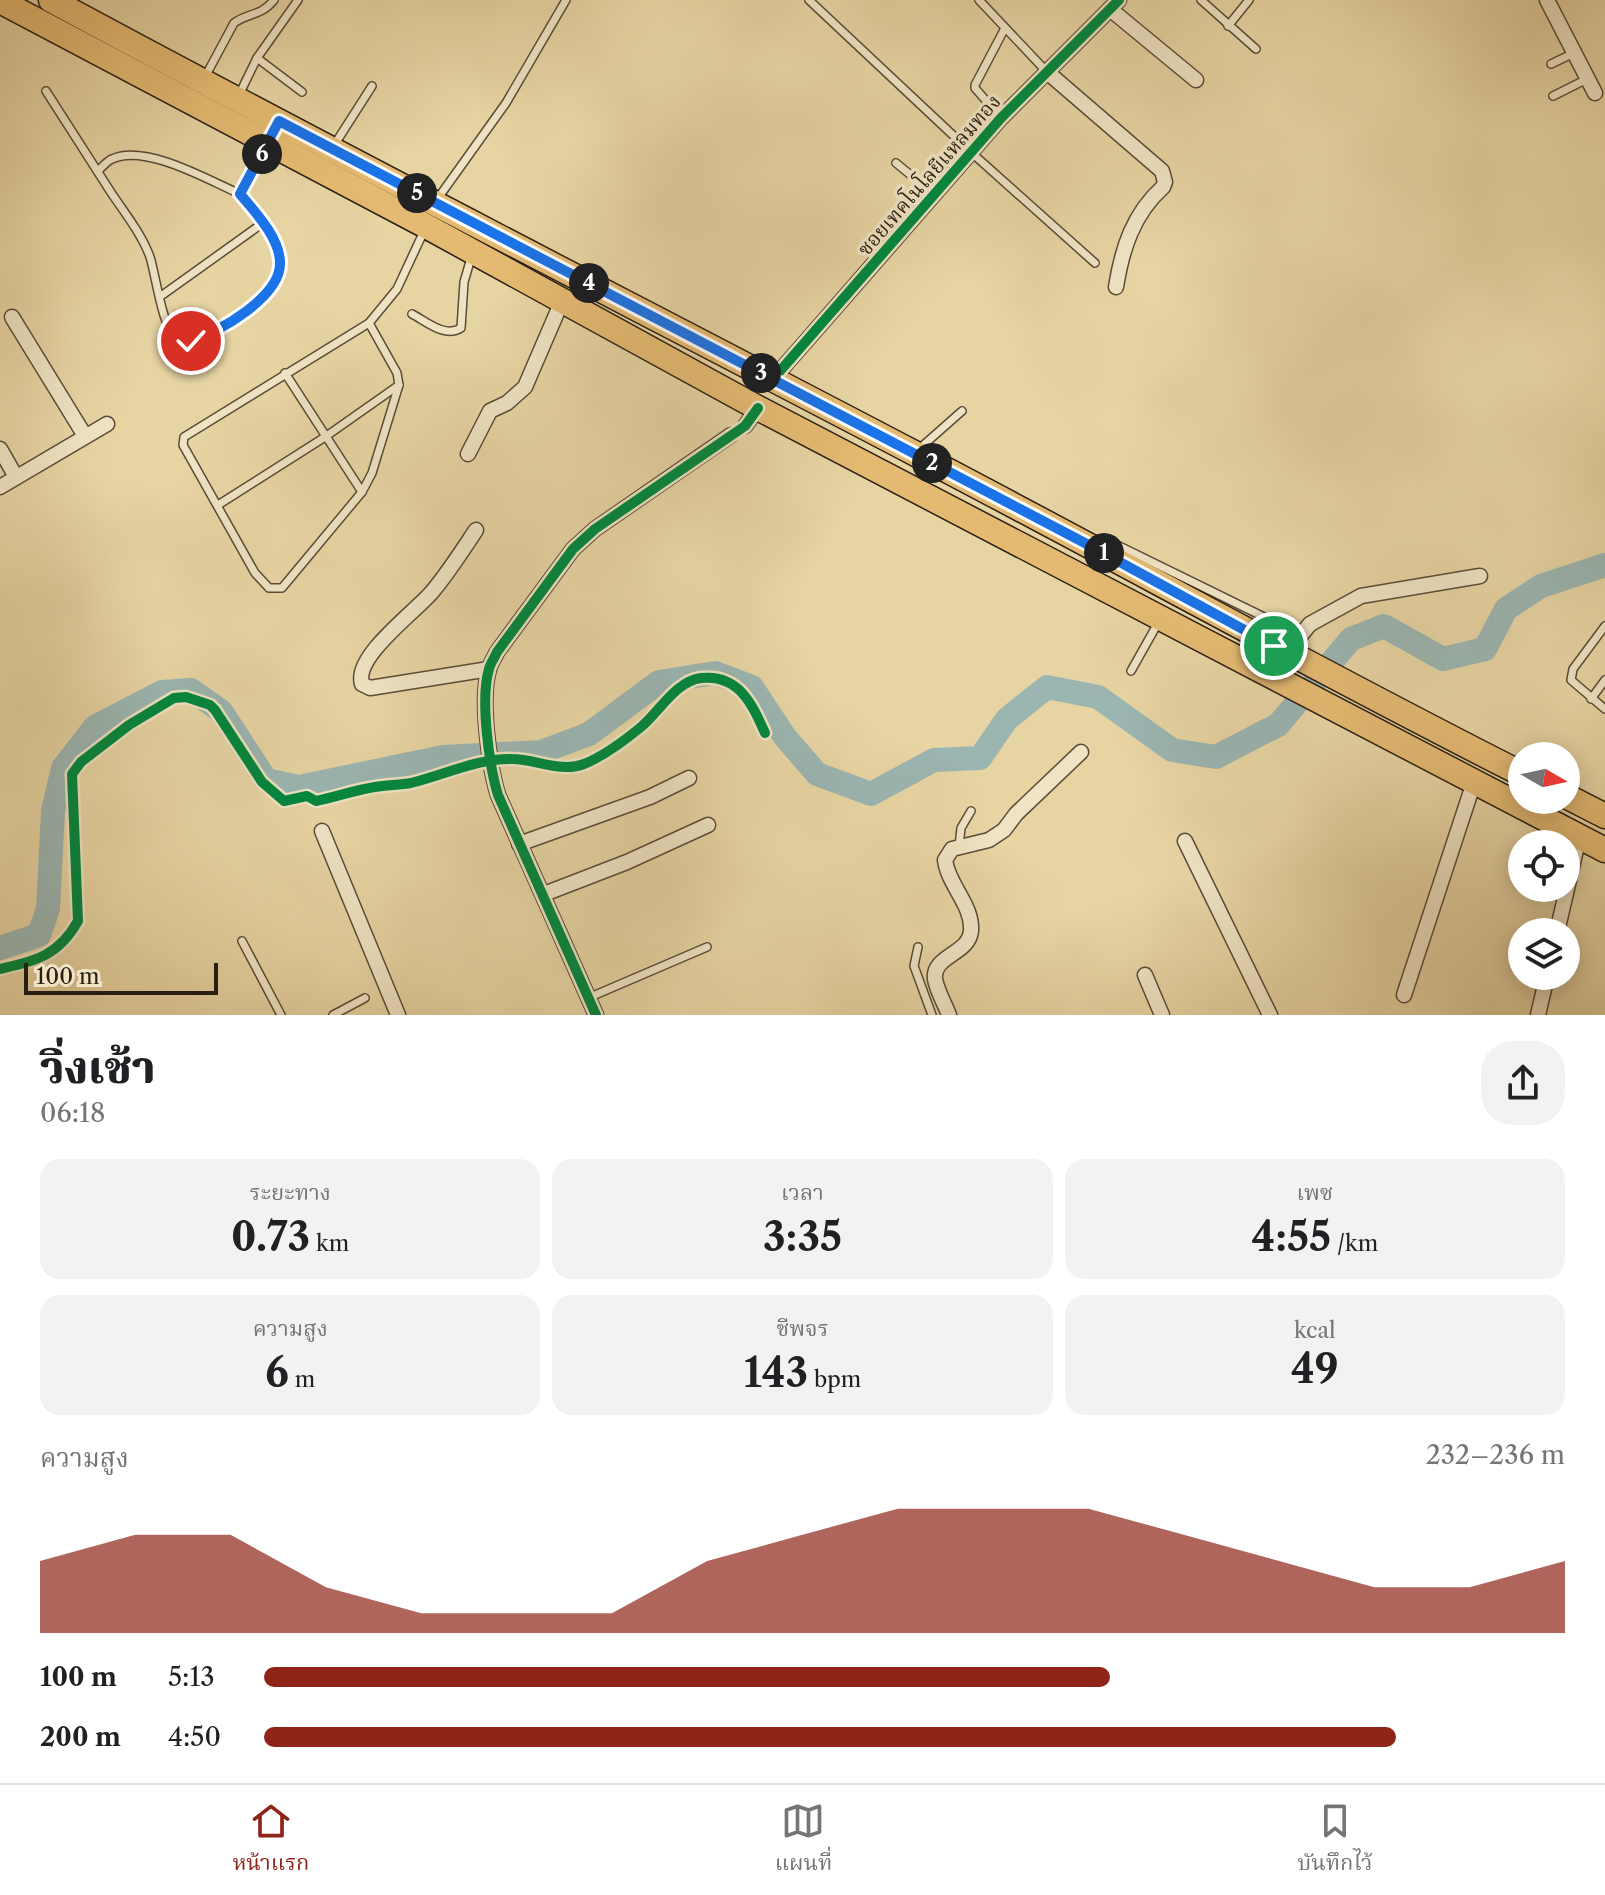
<!DOCTYPE html>
<html lang="th">
<meta charset="utf-8">
<style>
body{margin:0;font-family:"Libre Caslon Text","Noto Serif Thai",serif;background:#f2f2f2;color:#202124;height:100vh;display:flex;flex-direction:column;font-size:30px;white-space:nowrap}
*{box-sizing:border-box;margin:0}
p{font-size:26px;color:#757577}
.icon{flex:none;width:44px;height:44px;fill:none;stroke:currentColor;stroke-width:2;stroke-linecap:round;stroke-linejoin:round}
.map{position:relative;height:1015px;overflow:hidden}
.sheet{display:flex;flex-direction:column;background:#fff;flex:1}
.sheet>*{flex:none}
.needle{width:52px;rotate:99deg}
.controls{position:absolute;left:1508px;top:742px;display:grid;gap:16px}
.controls a{display:grid;place-items:center;width:72px;height:72px;border-radius:50%;background:#fff;box-shadow:0 4px 20px #0003;font-size:40px}
.scale{position:absolute;left:24px;bottom:20px;width:194px;box-sizing:border-box;padding-left:8px;border:4px solid #2b1f14;border-top:0;font-size:22px;line-height:28px;white-space:nowrap;color:#2b1f14;-webkit-text-stroke:6px #efe3c3;paint-order:stroke}
.pin{position:absolute;display:grid;place-items:center;width:68px;height:68px;color:#fff;margin:-34px;border:4px solid #fff;border-radius:50%;box-shadow:0 2px 8px #0007}
.km{position:absolute;width:40px;height:40px;margin:-20px;border-radius:50%;background:#222;color:#fff;font-size:22px;line-height:40px;text-align:center}
.round{display:grid;place-items:center;flex:none;width:84px;height:84px;border-radius:32px;background:#f2f2f2}
.summary{display:flex;align-items:center;justify-content:space-between;height:136px;padding:0 40px}
h1{font-size:44px;font-weight:800;line-height:60px}
.stats{display:grid;grid-template-columns:repeat(3,1fr);gap:12px;height:136px;padding:8px 40px}
.stats div{display:grid;align-content:center;border-radius:20px;background:#f2f2f2;text-align:center}
.stats b{font-size:40px;font-weight:800}
.stats small{font-size:22px;font-weight:400}
.stats p{font-size:22px}
.chart{height:224px;padding:16px 40px}
.chart p{display:flex;justify-content:space-between}
.chart svg{width:100%;height:144px;margin-top:8px;fill:#8f2418;opacity:.7}
ul{padding:0 40px;list-style:none;font-size:26px}
li{display:grid;grid-template-columns:128px 96px 1fr;align-items:center;height:60px}
li i{height:20px;border-radius:10px;background:#8f2418}
.menu{display:flex;justify-content:space-around;align-items:center;height:112px;border-top:2px solid #e0e0e0;background:#fff;font-size:22px;color:#757577}
.menu a{display:grid;justify-items:center;gap:4px}
.menu .on{color:#8f2418}
.map>svg:first-child{display:block}
.lines{fill:none;stroke-linecap:round;stroke-linejoin:round}
.river{stroke:#9bb5b1;stroke-width:24}
.service-casing{stroke:#5a4c38;stroke-width:10}
.minor-casing{stroke:#5a4c38;stroke-width:17}
.primary-casing{stroke:#2b1f14;stroke-width:27}
.service{stroke:#efe3c3;stroke-width:7}
.minor{stroke:#efe3c3;stroke-width:14}
.primary{stroke:#e4ba72;stroke-width:24}
.cycleway-casing{stroke:#efe3c3;stroke-width:15}
.cycleway{stroke:#00873e;stroke-width:10}
.route-casing{stroke:#fff;stroke-width:16}
.route{stroke:#1a73e8;stroke-width:10}
.labels{text-anchor:middle;stroke-width:7;stroke-linejoin:round;paint-order:stroke}
.street-label{font-size:20px;fill:#2b1f14;stroke:#efe3c3}
</style>
<div class="map">
<svg width="1605" height="1015" viewBox="0 0 1605 1015">
<rect width="100%" height="100%" fill="#e7d4a3"/>
<filter id="stains"><feTurbulence type="fractalNoise" baseFrequency=".0025" numOctaves="4"/><feColorMatrix values="0 0 0 0 .2 0 0 0 0 .09 0 0 0 0 .02 0 0 0 .5 -.17"/></filter>
<radialGradient id="worn" r=".72"><stop offset=".6" stop-color="#630" stop-opacity="0"/><stop offset="1" stop-color="#630" stop-opacity=".3"/></radialGradient>
<g class="lines">
<polyline class="river" points="0,948 39,935 48,909 53,811 63,768 95,727 162,692 191,690 221,711 266,780 299,787 443,757 541,752 589,734 659,682 715,673 752,687 785,737 817,774 871,794 934,760 980,758 1007,719 1047,687 1098,697 1172,750 1216,757 1278,725 1351,639 1384,626 1443,659 1485,649 1506,609 1541,586 1605,565"/>
<g class="service-casing">
<g id="service">
<polyline points="298,0 257,58 302,92"/>
<polyline points="809,0 973,154 1095,263"/>
<polyline points="979,0 1046,71"/>
<polyline points="1201,0 1256,49"/>
<polyline points="1228,26 1249,0"/>
<polyline points="1551,64 1574,53"/>
<path d="M205,77l29,-54c15,-11 26,-6 40,-23"/>
<path d="M46,91c22,34 44,69 66,103 13,19 30,41 38,63 6,19 12,70 26,81 24,18 105,-47 104,-76 -1,-25 -25,-50 -40,-68l26,-49"/>
<polyline points="239,95 257,58"/>
<polyline points="1553,96 1587,79"/>
<polyline points="1001,118 975,88 975,85 1005,28"/>
<polyline points="333,147 372,86"/>
<polyline points="896,163 934,194"/>
<path d="M98,171c4,-4 9,-10 14,-12 33,-16 98,22 128,35"/>
<polyline points="436,201 506,103 566,0"/>
<polyline points="161,296 263,223"/>
<path d="M412,314c15,8 33,24 49,14l3,-46 7,-24"/>
<polyline points="285,373 362,492"/>
<polyline points="399,385 372,473 362,492 282,588 269,588 255,573 183,445 184,437 369,323 397,289 424,231"/>
<polyline points="919,449 962,411"/>
<polyline points="218,505 325,437 399,385 397,373 369,323"/>
<polyline points="1102,542 1113,543 1301,635"/>
<polyline points="1605,626 1573,669 1571,680 1605,709"/>
<polyline points="1131,671 1158,623"/>
<polyline points="1591,699 1605,680"/>
<polyline points="959,846 961,828 971,811"/>
<polyline points="242,941 281,1015"/>
<polyline points="918,947 914,966 932,1015"/>
<polyline points="588,998 707,947"/>
<polyline points="333,1015 365,998"/>
</g>
</g>
<g class="minor-casing">
<g id="minor">
<polyline points="1547,0 1595,93"/>
<polyline points="1110,9 1196,80"/>
<path d="M1046,71l116,100 3,11 -2,5c-30,27 -41,62 -47,100"/>
<polyline points="12,317 85,436"/>
<polyline points="773,379 1001,118 1119,0"/>
<polyline points="745,426 758,408"/>
<polyline points="0,449 16,477"/>
<polyline points="468,454 490,411 507,403 525,387 562,301"/>
<polyline points="0,487 107,424"/>
<path d="M476,530c-14,21 -28,43 -44,62 -17,20 -79,65 -70,92l8,4 119,-19"/>
<polyline points="1301,635 1310,624 1361,596 1480,576"/>
<polyline points="322,831 398,1015"/>
<polyline points="1185,841 1270,1015"/>
<polyline points="519,844 650,797 689,778"/>
<polyline points="544,894 627,862 708,825"/>
<polyline points="1557,932 1579,837"/>
<polyline points="1145,975 1162,1015"/>
<polyline points="1404,995 1474,782"/>
<path d="M596,1015l-98,-220c-9,-30 -18,-96 -9,-126 1,-5 6,-12 8,-17l76,-103 22,-20 136,-94"/>
<path d="M949,1015c-4,-11 -12,-24 -14,-36 -3,-23 34,-25 36,-48 2,-26 -23,-46 -26,-71l7,-11 37,-9 15,-10 12,-16 65,-62"/>
<polyline points="1538,1015 1547,976"/>
</g>
</g>
<g class="primary-casing">
<g id="primary">
<path d="M51,0c286,155 577,303 865,454 203,106 402,217 606,320"/>
<polyline points="0,1 426,226 758,408 1605,850"/>
<polyline points="1566,796 1605,816"/>
</g>
</g>
<use href="#service" class="service"/>
<use href="#minor" class="minor"/>
<use href="#primary" class="primary"/>
<g class="cycleway-casing">
<g id="cycleway">
<polyline points="773,379 1001,118 1119,0"/>
<path d="M0,969c37,-9 58,-13 78,-48l-6,-147 9,-12 48,-37 45,-27 12,-1 24,8 5,5 47,72 22,19 23,-5 9,5c20,-4 39,-11 59,-14 12,-2 25,-2 36,-4 33,-8 67,-25 101,-24 24,0 49,14 72,5 20,-8 40,-23 57,-37 18,-15 35,-46 60,-49 38,-4 51,26 64,55"/>
<path d="M596,1015l-98,-220c-9,-30 -18,-96 -9,-126 1,-5 6,-12 8,-17l76,-103 22,-20 150,-103 13,-18"/>
</g>
</g>
<use href="#cycleway" class="cycleway"/>
</g>
<g class="lines">
<g class="route-casing">
<path id="route" d="M191,341c29,-9 90,-45 89,-78 0,-25 -25,-51 -40,-69l39,-73 804,421 191,104"/>
</g>
<use href="#route" class="route"/>
</g>
<g class="labels">
<g class="street-label">
<text transform="translate(929 175) rotate(-49)" y="7">ซอยเทคโนโลยีแหลมทอง</text>
</g>
</g>
<rect width="100%" height="100%" filter="url(#stains)"/>
<rect width="100%" height="100%" fill="url(#worn)"/>
</svg>
<div class="controls">
<a><svg class="needle" viewBox="-14 -14 28 28"><path d="M0-13l5 13h-10z" fill="#e53935"/><path d="M0 13l5-13h-10z" fill="#757577"/></svg></a>
<a><svg class="icon" aria-label="locate" viewBox="0 0 24 24"><circle cx="12" cy="12" r="6"/><path d="M12 2v4M12 18v4M2 12h4M18 12h4"/></svg></a>
<a><svg class="icon" aria-label="layers" viewBox="0 0 24 24"><path d="M12 4l9 5-9 5-9-5zM3 14l9 5 9-5"/></svg></a>
</div>
<div class="scale">100 m</div>
<div class="pin" style="left:1274px;top:646px;background:#1e9e55"><svg class="icon" aria-label="arrive" viewBox="0 0 24 24"><path d="M6 21V4h12l-3 4 3 4H6"/></svg></div>
<div class="pin" style="left:191px;top:341px;background:#d93025"><svg class="icon" aria-label="check" viewBox="0 0 24 24"><path d="M5 12l5 5 9-10"/></svg></div>
<b class="km" style="left:1104px;top:553px">1</b>
<b class="km" style="left:932px;top:463px">2</b>
<b class="km" style="left:761px;top:373px">3</b>
<b class="km" style="left:589px;top:283px">4</b>
<b class="km" style="left:417px;top:193px">5</b>
<b class="km" style="left:262px;top:154px">6</b>
</div>
<section class="sheet">
<div class="summary"><div><h1>วิ่งเช้า</h1><p>06:18</p></div><a class="round"><svg class="icon" aria-label="share" viewBox="0 0 24 24"><path d="M12 15V3M7 8l5-5 5 5M5 13v7h14v-7"/></svg></a></div>
<div class="stats">
<div><p>ระยะทาง</p><b>0.73<small> km</small></b></div>
<div><p>เวลา</p><b>3:35</b></div>
<div><p>เพซ</p><b>4:55<small> /km</small></b></div>
</div>
<div class="stats">
<div><p>ความสูง</p><b>6<small> m</small></b></div>
<div><p>ชีพจร</p><b>143<small> bpm</small></b></div>
<div><p>kcal</p><b>49</b></div>
</div>
<div class="chart"><p><span>ความสูง</span>232–236 m</p>
<svg viewBox="0 0 160 44" preserveAspectRatio="none"><path d="M0 44V22L10 14L20 14L30 30L40 38L50 38L60 38L70 22L80 14L90 6L100 6L110 6L120 14L130 22L140 30L150 30L160 22V44z"/></svg>
</div>
<ul>
<li><b>100 m</b>5:13<i style="width:65%"></i></li>
<li><b>200 m</b>4:50<i style="width:87%"></i></li>
</ul>
</section>
<nav class="menu">
<a class="on"><svg class="icon" aria-label="home" viewBox="0 0 24 24"><path d="M3 11l9-7 9 7M6 9v11h12V9"/></svg>หน้าแรก</a>
<a><svg class="icon" aria-label="map" viewBox="0 0 24 24"><path d="M3 6l6-2 6 2 6-2v14l-6 2-6-2-6 2zM9 4v14M15 6v14"/></svg>แผนที่</a>
<a><svg class="icon" aria-label="saved" viewBox="0 0 24 24"><path d="M7 4h10v16l-5-4-5 4z"/></svg>บันทึกไว้</a>
</nav>
